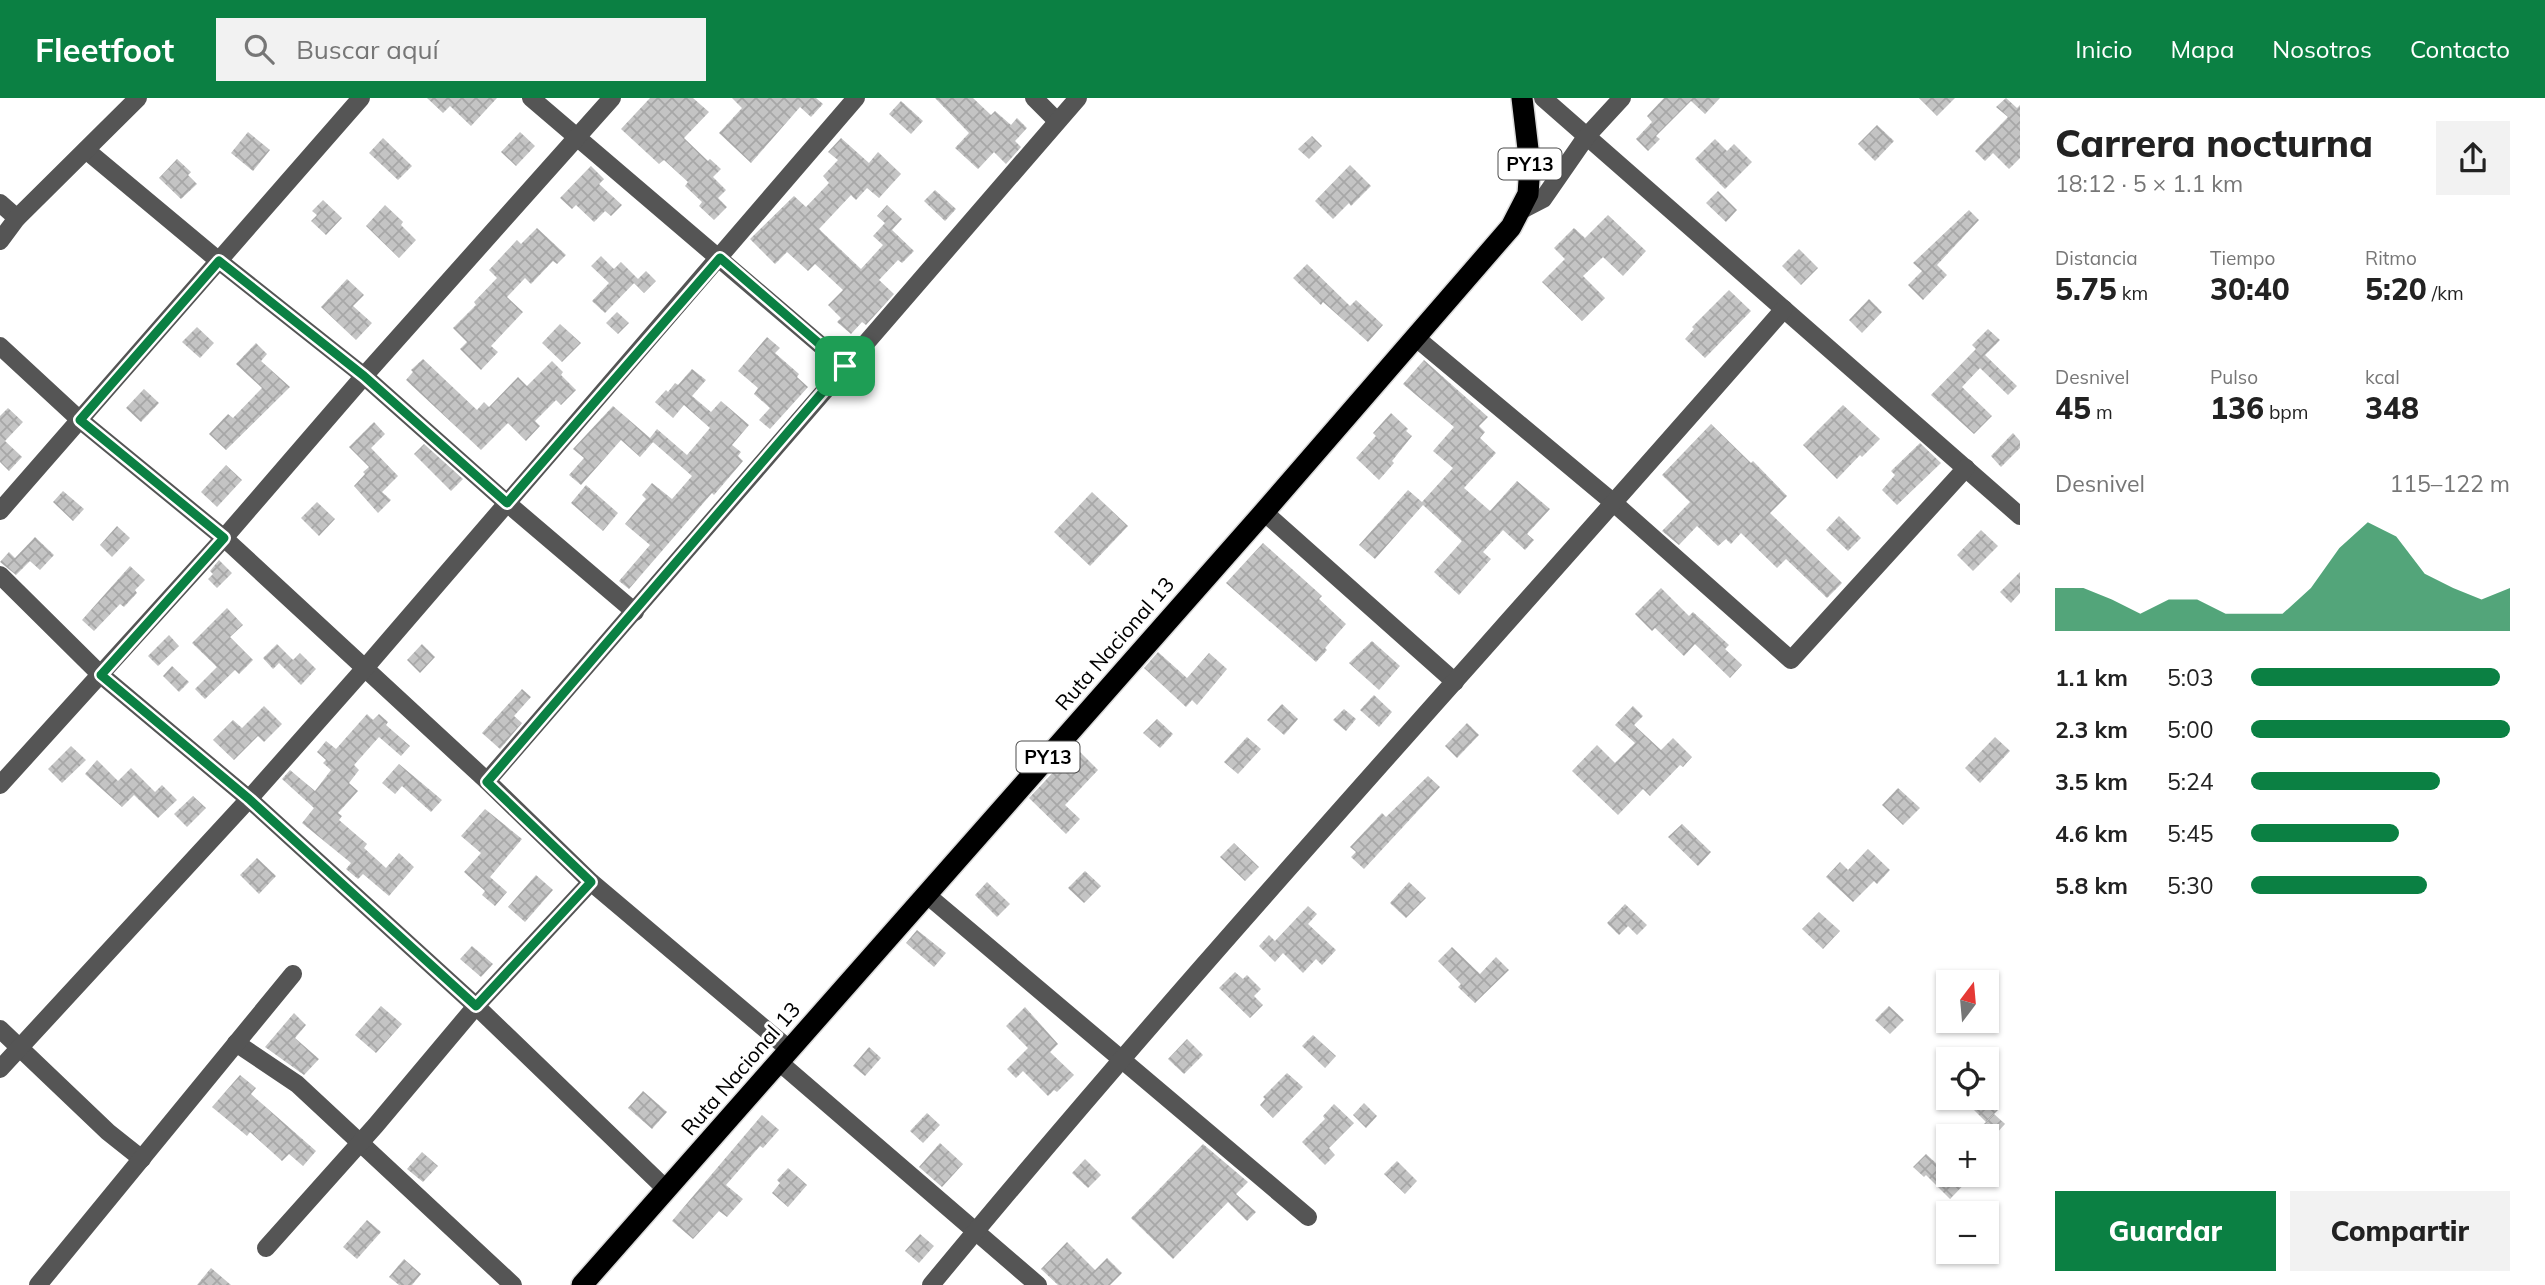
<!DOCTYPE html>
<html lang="es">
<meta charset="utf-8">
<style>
body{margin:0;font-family:Mulish,sans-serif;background:#f2f2f2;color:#222;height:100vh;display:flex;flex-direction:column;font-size:26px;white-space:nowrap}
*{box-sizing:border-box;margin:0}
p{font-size:23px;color:#767676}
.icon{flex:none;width:38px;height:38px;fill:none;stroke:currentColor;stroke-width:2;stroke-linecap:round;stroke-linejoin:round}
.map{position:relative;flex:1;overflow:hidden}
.side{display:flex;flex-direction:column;background:#fff;width:525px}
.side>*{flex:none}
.needle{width:46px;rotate:16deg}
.buttons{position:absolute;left:1936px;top:872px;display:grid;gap:14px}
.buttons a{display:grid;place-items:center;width:63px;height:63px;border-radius:0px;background:#fff;box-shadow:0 2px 5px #0004;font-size:35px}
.pin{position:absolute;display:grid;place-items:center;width:60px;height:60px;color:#fff;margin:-30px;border-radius:14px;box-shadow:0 4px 10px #0006}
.round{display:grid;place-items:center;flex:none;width:74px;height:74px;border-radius:0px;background:#f2f2f2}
.overview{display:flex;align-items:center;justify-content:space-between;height:119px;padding:0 35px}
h1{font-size:38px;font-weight:800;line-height:52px}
.figures{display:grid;grid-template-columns:repeat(3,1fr);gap:10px;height:119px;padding:7px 35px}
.figures div{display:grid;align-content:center}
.figures b{font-size:30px;font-weight:800}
.figures small{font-size:19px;font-weight:400}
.figures p{font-size:19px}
.chart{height:196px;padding:14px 35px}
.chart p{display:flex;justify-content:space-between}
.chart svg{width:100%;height:126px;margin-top:7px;fill:#0b8043;opacity:.7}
.cta{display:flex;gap:14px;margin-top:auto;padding:14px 35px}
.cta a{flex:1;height:80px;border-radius:0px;background:#0b8043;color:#fff;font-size:28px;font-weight:800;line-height:80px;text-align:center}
.cta a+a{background:#f2f2f2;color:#222}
ul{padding:0 35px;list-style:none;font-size:23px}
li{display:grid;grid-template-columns:112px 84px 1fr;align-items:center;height:52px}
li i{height:18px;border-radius:9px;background:#0b8043}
header{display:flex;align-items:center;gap:42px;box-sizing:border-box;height:98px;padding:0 35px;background:#0b8043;color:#fff}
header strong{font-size:33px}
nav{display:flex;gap:38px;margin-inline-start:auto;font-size:24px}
.search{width:490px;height:63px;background:#f2f2f2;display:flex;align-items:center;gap:18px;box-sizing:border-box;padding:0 24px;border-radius:0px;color:#767676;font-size:26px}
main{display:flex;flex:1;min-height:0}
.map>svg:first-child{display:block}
.building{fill:url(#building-cross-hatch)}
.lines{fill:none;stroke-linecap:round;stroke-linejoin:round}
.highway-casing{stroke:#dbdbdb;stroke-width:24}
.minor{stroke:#555;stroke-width:18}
.highway{stroke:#000;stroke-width:21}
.route-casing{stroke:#fff;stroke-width:14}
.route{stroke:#0b8043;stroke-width:9}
.labels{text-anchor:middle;stroke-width:6;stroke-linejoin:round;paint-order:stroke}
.shield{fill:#fff;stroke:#4c4c4c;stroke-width:2}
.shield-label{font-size:19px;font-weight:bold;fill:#000}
.street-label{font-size:21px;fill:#000;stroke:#fff}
</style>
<header>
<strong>Fleetfoot</strong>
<div class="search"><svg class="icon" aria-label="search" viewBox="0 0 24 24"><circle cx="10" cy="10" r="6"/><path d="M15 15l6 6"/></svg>Buscar aquí</div>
<nav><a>Inicio</a><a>Mapa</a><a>Nosotros</a><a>Contacto</a></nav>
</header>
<main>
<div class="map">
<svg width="2020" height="1187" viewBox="0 0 2020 1187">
<defs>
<pattern id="building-cross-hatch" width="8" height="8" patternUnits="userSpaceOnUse" patternTransform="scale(1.75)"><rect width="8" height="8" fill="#c4c4c4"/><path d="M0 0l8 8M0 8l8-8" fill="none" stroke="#a7a7a7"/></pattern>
</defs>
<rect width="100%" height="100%" fill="#fff"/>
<g class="building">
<polygon points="427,0 497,0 471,28 450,8 443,15"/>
<polygon points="650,0 693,0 709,14 684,40 708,63 710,61 721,71 713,79 726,92 718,100 727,109 714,122 699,108 702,104 685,88 688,84 664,62 659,66 621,31"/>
<polygon points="732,0 816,0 823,6 811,19 800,9 751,65 719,35 742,10"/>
<polygon points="935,0 973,0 991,17 995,13 1011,27 1017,20 1027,30 1015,43 1021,49 1006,66 994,54 978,71 955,50 969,35"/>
<polygon points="1664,0 1720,0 1705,16 1691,3 1656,38 1660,41 1648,53 1636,41 1652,24 1647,18"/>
<polygon points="1919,0 1955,0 1937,18"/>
<polygon points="2006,0 2017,10 2020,7 2020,60 2009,71 1993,55 1985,63 1975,53 2008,19 1996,9"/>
<polygon points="901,3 923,23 911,36 889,16"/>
<polygon points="1877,27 1894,43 1875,63 1858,46"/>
<polygon points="248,34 270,52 253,73 231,55"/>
<polygon points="520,34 535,48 516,68 501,54"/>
<polygon points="1312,38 1322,48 1309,61 1298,51"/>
<polygon points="383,40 412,68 398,82 369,55"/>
<polygon points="841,40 869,65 878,54 901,76 879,100 867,90 856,102 851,97 819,131 861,171 883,147 873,138 885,125 877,118 887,107 902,121 892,132 914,153 902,165 898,162 879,182 894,196 866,227 862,224 851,236 837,224 841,220 828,207 843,192 815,166 808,173 787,154 775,166 750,141 794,98 806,109 829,85 823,78 838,62 828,54"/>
<polygon points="1715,41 1727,53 1734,46 1752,64 1725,91 1695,61"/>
<polygon points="177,61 191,74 188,77 197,86 181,101 159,80"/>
<polygon points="1350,67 1371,88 1351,108 1349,105 1333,121 1315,103"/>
<polygon points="591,68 604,81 599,86 622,107 611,118 605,113 594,124 576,107 572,111 560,100"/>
<polygon points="935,92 956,111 945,123 924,103"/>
<polygon points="1718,93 1737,112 1726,124 1706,105"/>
<polygon points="323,102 342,120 326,137 311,123 317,117 312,113"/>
<polygon points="385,107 403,124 401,127 416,142 399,160 366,128"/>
<polygon points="1969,112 1979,122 1937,167 1947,177 1923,202 1908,187 1922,173 1913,165"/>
<polygon points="1608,117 1646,153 1623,178 1603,159 1583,178 1605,200 1582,223 1542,184 1565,161 1554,150 1574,130 1585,140"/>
<polygon points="537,130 566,157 557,166 553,163 531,186 525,180 507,199 523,214 491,248 498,254 481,272 460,251 467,244 453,230 476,207 474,204 497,180 489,172 517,142 521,146"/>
<polygon points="1799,151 1818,170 1801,187 1782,168"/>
<polygon points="601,158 614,171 621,164 638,181 646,173 656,183 644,195 634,185 637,182 605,215 592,203 609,185 591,168"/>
<polygon points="1307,166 1350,208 1356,202 1383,227 1368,244 1323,204 1321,207 1293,180"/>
<polygon points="347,181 364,197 353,208 372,225 356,242 321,209"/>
<polygon points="1729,192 1751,213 1705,260 1685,241 1694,231 1692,229"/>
<polygon points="1869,201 1882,214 1862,235 1849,222"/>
<polygon points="617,214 629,225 618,236 606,225"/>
<polygon points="560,226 581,245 562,264 542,245"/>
<polygon points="197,229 214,245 200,260 182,244"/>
<polygon points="1988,231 2000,242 1985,257 2017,288 2008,297 1980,270 1962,289 1992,318 1974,336 1931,297 1976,251 1972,247"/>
<polygon points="767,239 780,250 775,255 799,276 797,279 808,289 770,331 759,322 770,310 754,296 758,290 738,273"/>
<polygon points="256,245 267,256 261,263 290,289 226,352 209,336 228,316 233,320 262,290 236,266"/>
<polygon points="423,261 477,312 484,304 489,309 518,279 527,288 552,263 563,274 561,277 576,292 561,307 556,302 535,323 540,328 526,343 508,325 481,352 406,282 413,274 411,272"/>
<polygon points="1424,262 1488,319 1479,328 1485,334 1480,340 1496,355 1464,390 1490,413 1517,383 1550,411 1527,436 1534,442 1525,452 1503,432 1483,454 1491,461 1459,497 1434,474 1462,443 1423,407 1375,461 1359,447 1408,392 1422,404 1453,370 1433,353 1454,329 1403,286"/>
<polygon points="692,271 706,282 692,298 711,314 721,303 749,327 732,347 741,354 738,358 743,363 714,397 712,395 629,491 619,483 650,447 625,426 646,401 642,397 652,385 672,401 692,378 653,344 640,359 621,342 581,387 569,377 584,360 573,351 613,308 650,340 657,331 687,357 710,330 684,307 673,320 655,304 666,292 668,294 675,285 678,287"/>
<polygon points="144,291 159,305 141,324 126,310"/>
<polygon points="1843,307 1880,341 1862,359 1860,357 1837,381 1803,347"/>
<polygon points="8,310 23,324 5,343 22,359 9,373 0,364 0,318"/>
<polygon points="1391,315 1408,331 1406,333 1412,338 1392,363 1394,365 1379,382 1356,360 1376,338 1373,335"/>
<polygon points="374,324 385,336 371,350 398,378 382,394 391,402 378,415 354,388 365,376 363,374 369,369 349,349"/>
<polygon points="1711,326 1751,365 1753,363 1787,398 1770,415 1842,485 1827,500 1786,461 1777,470 1741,435 1731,446 1726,441 1718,448 1697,428 1679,447 1662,433 1690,404 1662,377"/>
<polygon points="2013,335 2020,343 2020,350 2001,369 1991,358"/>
<polygon points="1920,345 1941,365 1897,407 1882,392 1895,377 1891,373"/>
<polygon points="424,346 463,381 451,393 414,356"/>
<polygon points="226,367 242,382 217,409 201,394"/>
<polygon points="586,387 618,415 603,433 571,405"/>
<polygon points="63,393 84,411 73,423 53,404"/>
<polygon points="1092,394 1128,428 1090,468 1054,434"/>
<polygon points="317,404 335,421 319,438 301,420"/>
<polygon points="1839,418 1861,440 1848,453 1826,432"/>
<polygon points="117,428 130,440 112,459 100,447"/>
<polygon points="1981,432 1998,448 1973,473 1957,457"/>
<polygon points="35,439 54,457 40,472 30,463 16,477 0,464 9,454 15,460"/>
<polygon points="1263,445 1322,498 1319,501 1346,526 1325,550 1327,552 1316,564 1226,485"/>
<polygon points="219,462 232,475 217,490 208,481 213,476 210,473"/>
<polygon points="130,468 145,482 135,492 137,495 124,509 120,506 94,533 82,522"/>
<polygon points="2020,474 2020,495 2011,505 2000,494"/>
<polygon points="1661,490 1689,518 1693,514 1729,547 1725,551 1742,567 1730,580 1695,546 1684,558 1655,530 1652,533 1635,516"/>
<polygon points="227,510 243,527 230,539 253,562 239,576 235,572 205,601 195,591 217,569 192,545"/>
<polygon points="169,537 179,548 158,568 148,558"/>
<polygon points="1372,543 1400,568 1379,592 1349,565"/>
<polygon points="277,546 293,562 300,555 316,571 301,587 279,565 273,571 263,560"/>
<polygon points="422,546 435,559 420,575 407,562"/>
<polygon points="1158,554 1187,580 1209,555 1227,571 1197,607 1192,602 1186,609 1144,570"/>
<polygon points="172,568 189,584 179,594 163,578"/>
<polygon points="522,591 531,599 514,618 522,625 500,651 482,635"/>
<polygon points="1374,597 1392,614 1379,629 1360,612"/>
<polygon points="1282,606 1298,621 1284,637 1267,622"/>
<polygon points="264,608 282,626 264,644 258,638 234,662 213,642 233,622 242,630"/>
<polygon points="1633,608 1643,618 1634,627 1661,652 1673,640 1692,659 1683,669 1680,667 1650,698 1643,691 1618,717 1572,673 1597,647 1615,665 1635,645 1615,627"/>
<polygon points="1344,611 1356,621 1346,633 1333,622"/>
<polygon points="367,616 373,622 379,616 388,624 386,627 410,648 401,658 379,639 354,667 359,672 349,685 358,693 338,715 342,718 339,722 367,746 364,750 386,770 399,755 414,769 389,798 363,776 358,781 346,771 351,765 302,725 314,710 282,681 290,672 315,693 331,672 323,665 326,662 317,654 326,643 336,651"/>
<polygon points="1157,621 1173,636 1160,650 1143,635"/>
<polygon points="1467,625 1479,637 1457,660 1445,648"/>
<polygon points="1247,639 1261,651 1238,676 1224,664"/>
<polygon points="1995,639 2010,653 1980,685 1965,670"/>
<polygon points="71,648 86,662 62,685 48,671"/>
<polygon points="1076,650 1098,672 1065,707 1080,721 1066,736 1029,700"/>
<polygon points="97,662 118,683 131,670 155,694 162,687 177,702 158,720 134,697 122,709 85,676"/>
<polygon points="399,666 442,702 431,714 402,688 395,696 382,685"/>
<polygon points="1428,678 1440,689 1364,771 1351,759 1356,754 1350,749 1382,715 1386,719"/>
<polygon points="1898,690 1920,710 1903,727 1882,707"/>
<polygon points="193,698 206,710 187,729 174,716"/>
<polygon points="485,711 522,741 490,779 507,794 495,808 482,797 485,793 464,774 481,755 461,738"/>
<polygon points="1682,726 1711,754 1698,768 1668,739"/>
<polygon points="1234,745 1259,769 1245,783 1220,759"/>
<polygon points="1868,751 1890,772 1877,786 1874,783 1853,804 1826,779 1840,764 1848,772"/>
<polygon points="257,760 276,778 259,796 240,777"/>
<polygon points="1085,773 1101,788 1084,805 1068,790"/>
<polygon points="536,777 553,792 525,824 508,809"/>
<polygon points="987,784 1010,806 997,819 975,797"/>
<polygon points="1409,784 1426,800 1406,820 1390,805"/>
<polygon points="1625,806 1647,827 1637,837 1628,828 1619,837 1607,825"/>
<polygon points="1308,808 1317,816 1308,826 1336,852 1322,867 1316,861 1303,875 1283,855 1275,864 1259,848 1269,837 1275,843"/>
<polygon points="1819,814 1840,833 1823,851 1802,831"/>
<polygon points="917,832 946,855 934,869 906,845"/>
<polygon points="472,848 493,866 481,879 460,861"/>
<polygon points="1452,849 1480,876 1496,859 1509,872 1475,905 1458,889 1461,886 1438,863"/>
<polygon points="1235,874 1243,881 1247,877 1261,891 1254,898 1263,907 1250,920 1219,890"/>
<polygon points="381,908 402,926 376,955 355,937"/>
<polygon points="1889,908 1904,922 1890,936 1875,922"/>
<polygon points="1025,909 1058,946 1050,954 1074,977 1057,994 1054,992 1048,998 1023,973 1016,980 1007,971 1028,950 1006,928"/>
<polygon points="294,915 306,927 295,940 319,961 304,977 265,949"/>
<polygon points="1313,937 1336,958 1325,970 1302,948"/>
<polygon points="1187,941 1203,957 1184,976 1168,961"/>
<polygon points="869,949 881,960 865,978 853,968"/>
<polygon points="1287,975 1303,989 1273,1020 1260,1007 1265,1001 1263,999"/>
<polygon points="240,977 256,990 251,996 316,1053 303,1068 289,1056 282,1063 250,1034 247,1038 212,1009"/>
<polygon points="643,993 667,1014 652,1031 628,1010"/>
<polygon points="1961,999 1984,999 1998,1012 1986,1024"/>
<polygon points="1364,1005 1377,1018 1366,1030 1353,1017"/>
<polygon points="1334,1006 1354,1025 1329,1050 1335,1057 1325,1067 1302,1044 1325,1021 1323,1018"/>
<polygon points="927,1015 940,1027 923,1045 910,1033"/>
<polygon points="1994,1016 2005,1026 1994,1038 1983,1027"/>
<polygon points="762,1017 779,1032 763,1050 760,1048 726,1087 743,1101 727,1119 719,1113 693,1141 672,1123"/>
<polygon points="940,1045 963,1066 942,1089 919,1069"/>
<polygon points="1203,1046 1248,1084 1236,1096 1256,1114 1247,1123 1228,1104 1173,1161 1131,1120"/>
<polygon points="422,1054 438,1068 423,1084 407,1071"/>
<polygon points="1926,1056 1948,1076 1974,1076 1950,1101 1926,1077 1924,1079 1913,1069"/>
<polygon points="1085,1061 1101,1077 1088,1090 1072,1075"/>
<polygon points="1397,1063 1417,1083 1405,1096 1384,1076"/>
<polygon points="788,1070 807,1087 788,1109 772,1095 780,1085 777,1082"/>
<polygon points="367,1122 381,1134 357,1161 343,1149"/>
<polygon points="920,1136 934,1148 919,1165 905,1153"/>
<polygon points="1067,1144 1095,1172 1107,1160 1122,1175 1110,1187 1058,1187 1041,1171"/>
<polygon points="404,1161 421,1176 412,1187 399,1187 389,1179"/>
<polygon points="211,1170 231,1187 197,1187"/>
</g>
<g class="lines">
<g class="highway-casing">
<polyline id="highway" points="582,1187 1264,414 1511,129 1528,96 1530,68 1522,0"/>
</g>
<g class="minor">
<polyline points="531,0 845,268"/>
<polyline points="1034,0 1057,23"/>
<polyline points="1543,0 2020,418"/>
<polyline points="86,52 219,163 364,278 507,405 635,514"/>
<polyline points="0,105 17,120"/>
<polyline points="1518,114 1543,101 1586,39 1622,0"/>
<polyline points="0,143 17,120 138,0"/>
<polyline points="1415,239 1615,406 1791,562 1966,370"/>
<polyline points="0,248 80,322 224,440 487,683"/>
<polyline points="0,413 361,0"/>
<polyline points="1264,414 1455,584"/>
<polyline points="0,477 101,577 249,701 476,908 667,1092"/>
<polyline points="0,687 224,440 364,278 612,0"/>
<polyline points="927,797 1308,1119"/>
<polyline points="0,931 108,1034 142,1061"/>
<polyline points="236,945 297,986 513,1187"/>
<polyline points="790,952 591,784 487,683 1078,0"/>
<polyline points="779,964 1038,1187"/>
<polyline points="0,971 249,701 365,570 856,0"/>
<polyline points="266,1150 376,1027 476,908 591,784"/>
<polyline points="38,1187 293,876"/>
<path d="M931,1187c275,-333 569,-650 853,-976"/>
</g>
<use href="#highway" class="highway"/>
</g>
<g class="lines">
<g class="route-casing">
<polygon id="route" points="720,160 845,268 487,684 591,784 476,908 249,701 101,577 224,440 80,322 219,163 364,278 507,405"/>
</g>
<use href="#route" class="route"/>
</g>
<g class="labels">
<g class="shield">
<rect x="1498.5" y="50.5" width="63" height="31" rx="5"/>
<rect x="1016.5" y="643.5" width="63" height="31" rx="5"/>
</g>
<g class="shield-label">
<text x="1530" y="73">PY13</text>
<text x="1048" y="666">PY13</text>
</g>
<g class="street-label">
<text transform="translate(1115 546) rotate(-49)" y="7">Ruta Nacional 13</text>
<text transform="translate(741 971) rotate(-49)" y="7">Ruta Nacional 13</text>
</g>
</g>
</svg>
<div class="buttons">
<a><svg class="needle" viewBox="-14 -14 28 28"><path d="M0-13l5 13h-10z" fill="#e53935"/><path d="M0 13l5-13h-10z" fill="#767676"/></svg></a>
<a><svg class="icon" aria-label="locate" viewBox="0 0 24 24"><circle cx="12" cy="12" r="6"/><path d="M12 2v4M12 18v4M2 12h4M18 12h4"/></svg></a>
<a>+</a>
<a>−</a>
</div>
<div class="pin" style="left:845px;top:268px;background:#1e9e55"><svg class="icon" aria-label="arrive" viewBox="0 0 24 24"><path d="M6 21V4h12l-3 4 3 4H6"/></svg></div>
</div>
<section class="side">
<div class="overview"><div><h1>Carrera nocturna</h1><p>18:12 · 5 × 1.1 km</p></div><a class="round"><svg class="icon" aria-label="share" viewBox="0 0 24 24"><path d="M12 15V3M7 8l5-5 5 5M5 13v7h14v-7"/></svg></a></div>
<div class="figures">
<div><p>Distancia</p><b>5.75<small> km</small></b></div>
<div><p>Tiempo</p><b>30:40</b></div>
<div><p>Ritmo</p><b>5:20<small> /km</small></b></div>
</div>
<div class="figures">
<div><p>Desnivel</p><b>45<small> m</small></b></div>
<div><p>Pulso</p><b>136<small> bpm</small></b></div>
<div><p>kcal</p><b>348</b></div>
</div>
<div class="chart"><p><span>Desnivel</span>115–122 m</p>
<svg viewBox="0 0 160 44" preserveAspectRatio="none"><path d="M0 44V29L10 29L20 33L30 38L40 33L50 33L60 38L70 38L80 38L90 29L100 15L110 6L120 11L130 24L140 29L150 33L160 29V44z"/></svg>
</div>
<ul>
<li><b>1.1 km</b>5:03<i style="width:96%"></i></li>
<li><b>2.3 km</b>5:00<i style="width:100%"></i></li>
<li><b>3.5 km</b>5:24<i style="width:73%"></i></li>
<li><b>4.6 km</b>5:45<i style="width:57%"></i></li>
<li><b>5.8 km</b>5:30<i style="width:68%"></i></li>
</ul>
<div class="cta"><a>Guardar</a><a>Compartir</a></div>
</section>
</main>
